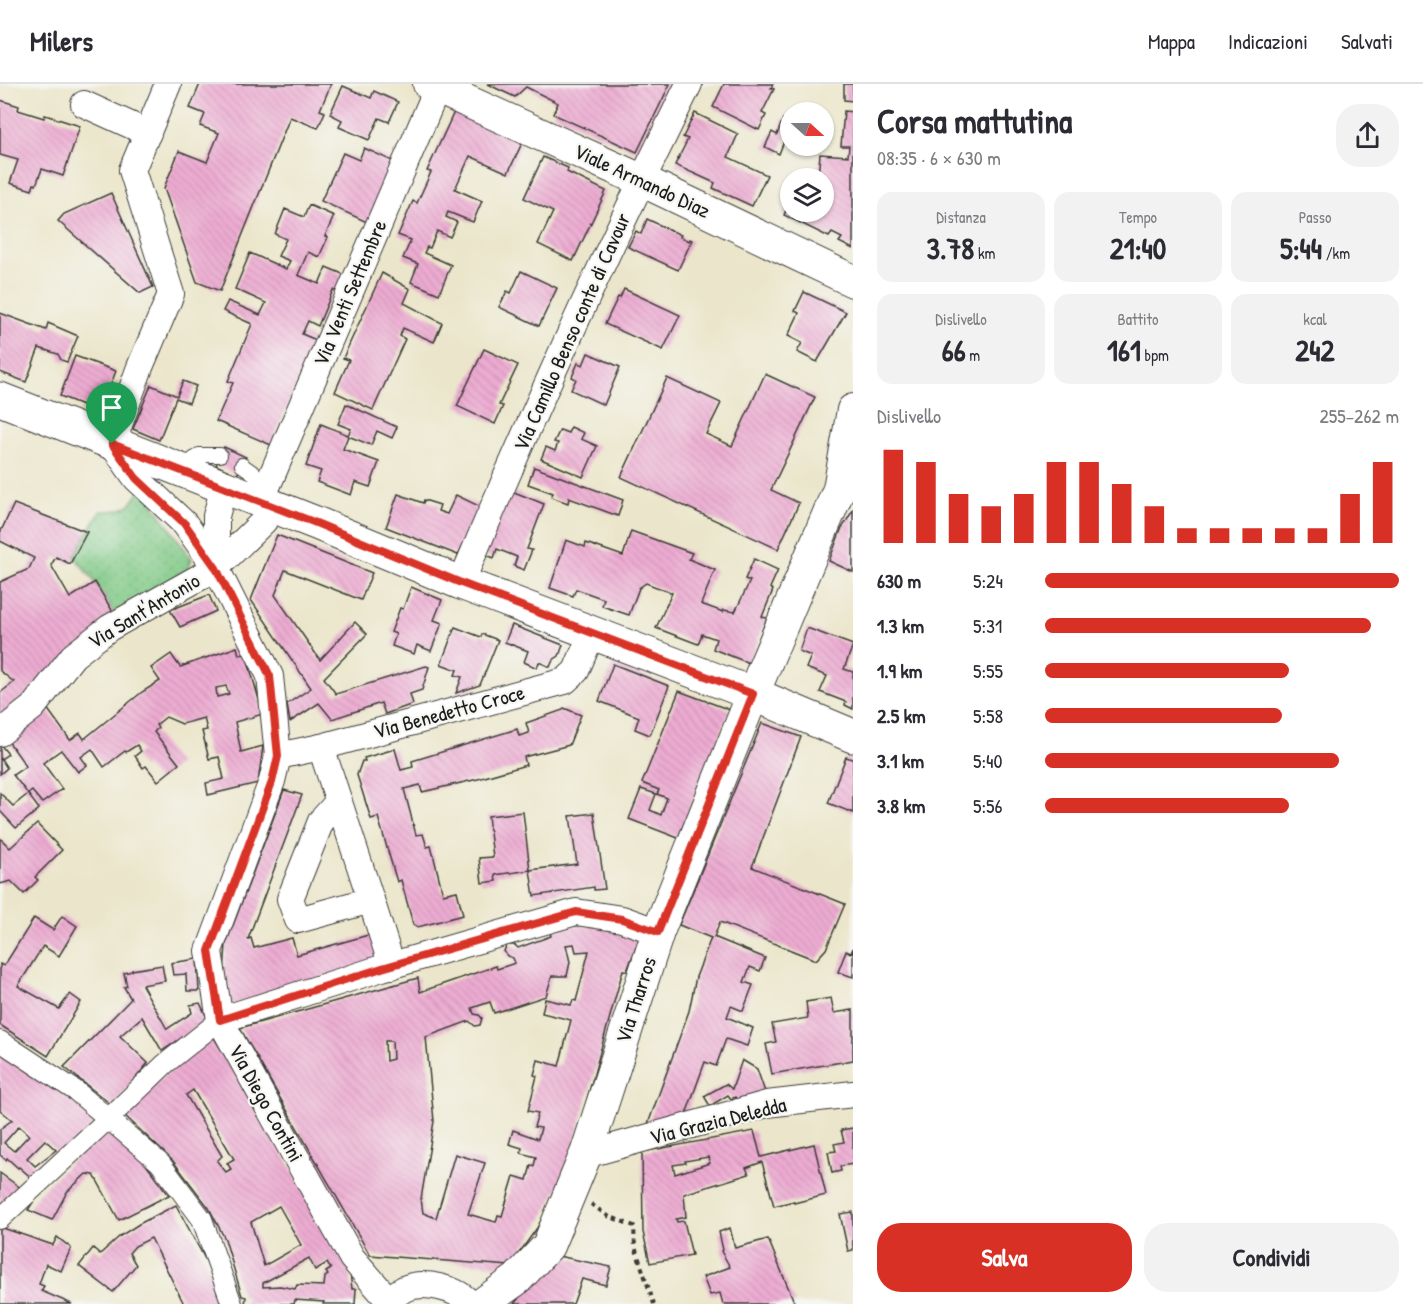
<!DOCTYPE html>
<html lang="it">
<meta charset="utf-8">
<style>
body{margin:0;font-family:"Patrick Hand",sans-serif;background:#f2f2f3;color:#2b2b33;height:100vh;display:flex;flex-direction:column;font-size:22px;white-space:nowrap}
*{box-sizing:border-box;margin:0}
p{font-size:20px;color:#7c7c81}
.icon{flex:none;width:33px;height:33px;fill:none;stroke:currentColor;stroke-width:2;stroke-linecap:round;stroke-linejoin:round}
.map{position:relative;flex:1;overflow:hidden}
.sheet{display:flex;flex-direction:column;background:#fff;width:570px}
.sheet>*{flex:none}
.needle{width:39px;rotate:111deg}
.tools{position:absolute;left:780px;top:18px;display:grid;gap:12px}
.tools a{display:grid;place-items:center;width:54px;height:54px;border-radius:50%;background:#fff;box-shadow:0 2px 4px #0004;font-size:30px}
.pin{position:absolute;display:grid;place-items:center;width:51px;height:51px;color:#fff;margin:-62px -26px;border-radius:50% 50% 50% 0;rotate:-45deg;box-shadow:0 0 6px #0007}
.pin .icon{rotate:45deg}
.round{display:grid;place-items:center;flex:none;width:63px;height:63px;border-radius:24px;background:#f2f2f3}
.overview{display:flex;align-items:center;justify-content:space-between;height:102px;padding:0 24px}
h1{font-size:33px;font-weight:700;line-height:45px}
.metrics{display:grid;grid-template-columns:repeat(3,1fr);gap:9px;height:102px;padding:6px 24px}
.metrics div{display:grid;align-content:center;border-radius:15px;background:#f2f2f3;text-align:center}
.metrics b{font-size:30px;font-weight:700}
.metrics small{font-size:16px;font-weight:400}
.metrics p{font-size:16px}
.chart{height:168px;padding:12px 24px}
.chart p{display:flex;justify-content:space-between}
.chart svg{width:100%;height:108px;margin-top:6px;stroke:#d93025;stroke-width:6}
.cta{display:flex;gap:12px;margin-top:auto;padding:12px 24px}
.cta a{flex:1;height:69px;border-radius:24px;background:#d93025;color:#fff;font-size:24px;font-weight:700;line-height:69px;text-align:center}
.cta a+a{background:#f2f2f3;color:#2b2b33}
ul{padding:0 24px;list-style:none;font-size:20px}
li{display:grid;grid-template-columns:96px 72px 1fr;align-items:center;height:45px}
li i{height:15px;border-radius:8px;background:#d93025}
header{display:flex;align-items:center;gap:36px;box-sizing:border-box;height:84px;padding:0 30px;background:#fff;border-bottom:2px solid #e1e1e2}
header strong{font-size:28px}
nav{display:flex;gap:33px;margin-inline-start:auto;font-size:21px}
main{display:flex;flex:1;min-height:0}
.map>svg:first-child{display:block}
.grass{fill:url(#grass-dots);stroke:#4e7251;stroke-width:1.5}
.building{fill:url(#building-back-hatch);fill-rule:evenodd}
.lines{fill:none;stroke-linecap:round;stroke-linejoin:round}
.service-casing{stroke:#3b3a36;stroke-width:16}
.pedestrian-casing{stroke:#3b3a36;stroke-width:22}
.minor-casing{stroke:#3b3a36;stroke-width:28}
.tertiary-casing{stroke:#3b3a36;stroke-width:34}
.secondary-casing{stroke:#3b3a36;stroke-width:35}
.path{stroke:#3b3a36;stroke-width:4;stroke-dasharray:4.5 4.5;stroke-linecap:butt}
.service{stroke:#fff;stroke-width:14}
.pedestrian{stroke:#fff;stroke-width:20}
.minor{stroke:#fff;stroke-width:26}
.tertiary{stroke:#fff;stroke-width:32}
.secondary{stroke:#fff;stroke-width:33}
.route-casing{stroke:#fff;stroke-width:12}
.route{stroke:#d93025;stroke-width:8}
.labels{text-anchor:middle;stroke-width:4.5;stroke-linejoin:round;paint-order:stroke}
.street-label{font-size:21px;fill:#1c1c1c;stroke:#f6f6f2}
</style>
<header>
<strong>Milers</strong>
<nav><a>Mappa</a><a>Indicazioni</a><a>Salvati</a></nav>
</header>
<main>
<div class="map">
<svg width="853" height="1220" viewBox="0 0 853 1220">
<defs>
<pattern id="grass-dots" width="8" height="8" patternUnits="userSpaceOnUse" patternTransform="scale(1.5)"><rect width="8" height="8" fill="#80c986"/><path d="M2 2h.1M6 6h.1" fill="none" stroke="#6eac73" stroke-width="1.8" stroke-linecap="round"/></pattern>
<pattern id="building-back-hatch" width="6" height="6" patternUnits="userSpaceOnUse" patternTransform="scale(1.5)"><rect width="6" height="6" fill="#edacd2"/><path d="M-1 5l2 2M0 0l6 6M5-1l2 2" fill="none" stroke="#cb93b4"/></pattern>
</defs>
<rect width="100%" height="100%" fill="#f6f6f2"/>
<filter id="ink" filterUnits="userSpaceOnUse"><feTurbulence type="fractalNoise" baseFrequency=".0167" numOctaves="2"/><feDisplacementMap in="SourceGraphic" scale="12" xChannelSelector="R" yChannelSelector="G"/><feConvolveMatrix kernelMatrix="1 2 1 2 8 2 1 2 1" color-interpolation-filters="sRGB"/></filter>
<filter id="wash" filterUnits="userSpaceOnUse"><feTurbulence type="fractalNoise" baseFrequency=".008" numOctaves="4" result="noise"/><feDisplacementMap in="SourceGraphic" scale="24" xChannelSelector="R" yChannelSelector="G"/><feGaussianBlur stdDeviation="1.35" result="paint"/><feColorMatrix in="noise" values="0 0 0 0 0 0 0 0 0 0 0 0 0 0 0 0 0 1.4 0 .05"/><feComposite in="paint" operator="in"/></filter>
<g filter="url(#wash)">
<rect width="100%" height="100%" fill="#ebe6cb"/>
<path class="grass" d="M143,406l49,69 -4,10 -72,48 -21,-35 -21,-26 27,-45c13,0 24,0 32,-10 4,-5 4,-8 10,-11z"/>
<g id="blocks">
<g class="building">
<polygon points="200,0 331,0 320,26 325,28 318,44 290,33 220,207 197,198 164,104 179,67 207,78 219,49 200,42 205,30 190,24"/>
<polygon points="487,0 670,0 637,68 553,30 558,19 526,3 515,13"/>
<polygon points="724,0 773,0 771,4 774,5 762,29 766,31 759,46 713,23"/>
<polygon points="844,0 853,0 853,17 844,16"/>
<polygon points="343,2 371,14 374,7 398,18 389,38 379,34 369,56 339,43 342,36 330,30"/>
<polygon points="0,16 19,22 18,26 44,34 45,31 80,42 63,92 42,85 36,101 34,100 32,106 10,99 18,76 0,71"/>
<polygon points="844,27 853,28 853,165 839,158 842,154 832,149 829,153 784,131 790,118 790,128 824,128 824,94 818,94 820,70 848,72 849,62 841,62"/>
<polygon points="454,28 522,59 508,89 470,72 455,105 482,117 473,138 448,128 446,133 457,138 450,153 437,147 430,164 427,163 424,169 451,181 439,210 411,198 418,180 403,174 411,156 398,151 413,117 417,119 431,88 427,87"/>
<polygon points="695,29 738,50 728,73 767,91 752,122 713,104 715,99 675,81 688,55 683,53"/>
<polygon points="783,35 790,38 790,42 779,70 765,63 772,48 777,51"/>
<polygon points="364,64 397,79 369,139 321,117 343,69 359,76"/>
<polygon points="543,73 568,84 567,88 606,107 573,177 538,160 553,128 524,114"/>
<polygon points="111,109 153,203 140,209 58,137 64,130"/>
<polygon points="309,121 334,132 325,152 328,153 319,173 308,168 298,191 319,200 326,183 345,191 338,208 333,206 318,242 308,237 302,250 316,256 271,361 216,337 233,299 228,297 252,240 223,227 228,217 260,231 266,219 235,205 250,169 286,185 290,177 278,172 286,155 275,150 285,125 304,133"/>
<polygon points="647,135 681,151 680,153 689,157 690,155 692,156 678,186 628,163 636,147 641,150"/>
<polygon points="521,187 557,204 539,242 499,223 507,207 511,209"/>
<polygon points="382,189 410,205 404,219 442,239 434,258 403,244 400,252 405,255 373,326 335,308 349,276 343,274"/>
<polygon points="624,205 680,231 663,266 605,240 618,213 620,214"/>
<polygon points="804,208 846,228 817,278 797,268 802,259 788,252 799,229 795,227"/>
<polygon points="0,229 46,246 48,239 78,252 67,278 61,276 58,270 39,264 26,298 0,288"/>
<polygon points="484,265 518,281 499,321 503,322 495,340 457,322"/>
<polygon points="588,269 620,283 604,321 571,306 576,295 572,293 578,279 583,281"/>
<polygon points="75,272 116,287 100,328 60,312"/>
<polygon points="765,290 815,313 771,406 799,419 778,465 621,393 667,294 721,319 706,350 732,362"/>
<polygon points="183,297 196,302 189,319 176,314 159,356 133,345 151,301 177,312"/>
<polygon points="346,320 397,343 392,354 377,347 371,361 348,352 343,365 379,378 370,403 355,398 351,411 317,398 321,387 306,382 321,340 348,351 351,345 338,340"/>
<polygon points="571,343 584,349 581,355 597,362 583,393 541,375 546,363 555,367 558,359 554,358 560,346 568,349"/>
<polygon points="224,363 246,373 237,391 216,381"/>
<polygon points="534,383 623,416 618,432 569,414 568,419 551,413 553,409 528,400"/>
<polygon points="509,406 544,420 527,465 532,466 524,486 514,482 517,473 497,465 494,474 481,469"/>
<polygon points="398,410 423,419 424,416 440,421 438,427 447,430 456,411 481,423 458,471 386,443"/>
<polygon points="14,420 87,448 70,480 56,473 51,481 70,514 95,498 116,533 35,602 0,640 0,609 14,598 0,587 0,498 29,485 34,474 0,457 0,449"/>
<polygon points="853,426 853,488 829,477 841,446"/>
<polygon points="631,447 692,469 689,475 715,486 701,520 723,528 723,526 735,528 750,497 745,495 754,475 778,486 770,504 773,506 762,533 767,534 749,579 713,565 716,555 702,550 698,560 656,544 672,509 646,499 639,504 629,531 602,522 604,515 576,505 573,512 550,504 566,456 585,463 586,459 623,472"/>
<polygon points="277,451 372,489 361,516 285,486 275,511 320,576 355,538 367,550 324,594 336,610 426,582 429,583 422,606 410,610 413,620 385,630 381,619 332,635 319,619 290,638 287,620 311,604 251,516"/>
<polygon points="411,503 442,516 434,536 442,539 431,567 417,561 414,570 392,562 396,550 391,548 400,524 403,525"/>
<polygon points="209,511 216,527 180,543 170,526"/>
<polygon points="512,541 563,561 559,572 553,576 550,583 539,578 537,584 524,578 528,567 505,558"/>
<polygon points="455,543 481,553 482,550 498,556 480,601 456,609 462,593 455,591 457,586 441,580"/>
<polygon points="807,544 853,561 844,585 853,588 853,625 845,621 846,618 820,608 827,592 806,584 811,572 799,567"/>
<path d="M237,563l2,8 7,-1 17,60 -28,8 6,30 22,-6 -5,37 -50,12 -2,-12 18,-4 -5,-22 -10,2 -7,-28 5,-1 -3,-12 -22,6 -16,-7 -10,8 2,3 -4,4 25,32 -21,17 -12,-15 -3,2 -8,-12 6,-5 -4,-6 -11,7 -1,-1 -21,16 -12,-18 -11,8 6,8 -9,7 -17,-22 -18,13 19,26 -20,14 -10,-12 -4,3 -15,-19 13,-9 -20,-28 41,-30 23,32 10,-7 4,6 58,-47 18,-11 -9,-13 20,-14 9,13zM226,602l3,8 -12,3 -1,-9z"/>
<polygon points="613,580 669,602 650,651 635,645 639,633 599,617"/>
<polygon points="679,607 730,626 678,754 629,735 641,705 656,710 650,726 661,731 667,714 657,710 659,706 642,699"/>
<polygon points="564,624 581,631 569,661 524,673 526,681 478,695 422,708 420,701 404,705 416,751 423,750 427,763 431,762 443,810 457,807 463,831 418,843 413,840 401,796 397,798 378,733 371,735 357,691 362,677 365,677 364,674 395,665 401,686 413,683 412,677 517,645 519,652 529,649 526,639 563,626"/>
<polygon points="762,639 801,653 752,783 845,820 826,865 816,876 720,838 714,853 765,874 760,887 750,883 744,898 753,901 743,927 731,922 727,933 753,944 747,962 726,955 716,982 705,978 681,1044 644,1051 689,927 696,893 711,854 679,841"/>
<polygon points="0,660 8,670 1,675 7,684 0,690"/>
<polygon points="846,673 853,675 853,729 828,719"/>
<polygon points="284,706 302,711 248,855 251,854 254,864 292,854 297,871 372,850 378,878 230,921 224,889 226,860"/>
<polygon points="0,709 13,722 28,710 39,725 16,744 0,727"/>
<polygon points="523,728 530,786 495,791 496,797 482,799 479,774 493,773 488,732"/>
<polygon points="594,729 605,805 594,806 594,803 534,812 530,786 577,780 570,732"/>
<polygon points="37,740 62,766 35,793 38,796 24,810 11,797 0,800 0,754 10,764"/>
<polygon points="62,832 77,842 59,872 43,862 18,902 59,925 70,910 81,918 48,972 0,941 0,880 4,882 34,834 53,846"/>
<path d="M594,840l46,12 -13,35 -4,-1 -50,179 -16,41 -20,38 -27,38 -140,-11 -130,-227 178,-50 2,14 76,-26 1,3 18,-6 -2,-5 -6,-2 -3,-5 3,-6h8l3,3 33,-12 -1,-4 14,-5zM574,860l2,8 13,-1 -13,50 -3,-1 -2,5 -26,-6 -3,14 29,7 -12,46 -21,-6 -4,15 3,1 -9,35 10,2 -4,14 7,1 -3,11 -25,-9 -4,14 13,4 -1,5 15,4 -2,9 -3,-1 -4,15 -13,-4 -12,40 -4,-1 -2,7 -28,-8 17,-51 -30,-9 -19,64 -13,-5 -2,-14 13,-78 -8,-84 43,-16 6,5 5,-1 2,-7 -3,-3 -5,-1 -2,-6 18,-6 4,11 52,-17 6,-20h15l3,-14 -4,-17zM385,957h7l1,18 -7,2z"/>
<polygon points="853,864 853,893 838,888 846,867 851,869"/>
<polygon points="197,875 199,907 187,907 186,890 173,891 171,879"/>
<polygon points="162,881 165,897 142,901 167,945 192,929 190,921 200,919 208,936 162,967 142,933 120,952 148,979 113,1022 64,983 131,915 124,903 127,902 124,889 132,887 132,886"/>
<polygon points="831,914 834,929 853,926 853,976 772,990 766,960 776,958 772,940 808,934 806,918"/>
<path d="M212,950l134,226 4,12 2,17h4l-1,15h-32l1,-2 -29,-2 -1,4h-49l1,-7 -4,-1 -17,-57 -16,-31 -36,-47 -51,-48zM193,1006l41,69 -7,4 4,6 -5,3 -9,-11 5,-5 -36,-61zM279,1122l22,39 -37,21 -13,-44zM309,1174l6,12 12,-7 4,6 -5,3 2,3 -3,2 -1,9 -27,-1 -2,4 -15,-3 -17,1v-4z"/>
<path d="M0,965l38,25 61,46 -66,59 -14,-12 -1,1 -11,-10 -1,2 -6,-5v-26l12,-9 -12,-10zM19,1042l10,9 -15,16 -10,-8zM45,1056l11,10 -21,16 -8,-8z"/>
<polygon points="742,976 757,985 766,1011 740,1021 735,1013 731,1015 728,1011 710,1022 704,1012 726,1000 732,1005"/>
<polygon points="107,1043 138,1070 169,1111 119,1136 94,1091 86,1090 67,1108 52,1136 28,1126 38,1110"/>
<polygon points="853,1044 853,1080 840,1082 841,1087 832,1089 828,1068 836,1067 834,1060 844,1058 841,1046"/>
<path d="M754,1047l7,26 53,-13 12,51 -32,8v-2l-20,5 -12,-44 -16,6 3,6 -65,20 2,23 -10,2 1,3 7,-1 8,34 -42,8 -7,-31 -1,-80zM708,1073l2,6 -35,11 -2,-9 13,-2 -1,-2z"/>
<polygon points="0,1089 22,1105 0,1121"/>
<polygon points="176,1121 212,1188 222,1220 184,1220 151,1154 135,1162 129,1169 136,1181 113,1208 79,1182 93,1164 100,1170 120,1152 139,1140"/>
<polygon points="853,1128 853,1166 848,1167 840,1130"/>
<polygon points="0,1143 53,1161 57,1153 71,1164 61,1187 46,1180 39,1200 44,1202 41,1207 72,1220 0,1220"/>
<polygon points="730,1144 735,1164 768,1155 795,1220 723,1220 720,1209 710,1211 703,1193 730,1183 721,1167 723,1166 719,1148"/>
<polygon points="553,1171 611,1183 606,1201 582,1195 573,1220 514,1220"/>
</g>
</g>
</g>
<g filter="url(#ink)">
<use href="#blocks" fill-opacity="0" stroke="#3b3a36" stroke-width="1.5"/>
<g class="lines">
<g class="service-casing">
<g id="service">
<polyline points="242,381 259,393 258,408"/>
<polyline points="182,384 199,371 220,371"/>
</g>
</g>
<g class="pedestrian-casing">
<g id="pedestrian">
<polyline points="0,957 76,1007 160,1079 202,1135 232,1220"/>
<polyline points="0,1135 109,1034 165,980 220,936"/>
</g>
</g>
<g class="minor-casing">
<g id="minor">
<polyline points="168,0 132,86 171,210 140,283 112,360 136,394 185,440 216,484 270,592 278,672 272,697 209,867 220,936 352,1174 392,1220"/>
<polyline points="84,20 148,49"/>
<polyline points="261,417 439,0"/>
<polyline points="216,484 216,432 224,403"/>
<path d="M461,499c71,-169 147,-336 228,-499"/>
<polyline points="0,649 33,623 73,572 109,544 216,484 264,437 270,421"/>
<polyline points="321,663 371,816 298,836 290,815 321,737 339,717"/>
<polyline points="278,672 321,663 565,597 576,587 592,549"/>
<polyline points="371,816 392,882"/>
<polyline points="220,936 382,884 576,828 622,835 658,848"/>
<polyline points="585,1071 767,1020 853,1010"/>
<path d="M388,1215c5,-3 11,-7 16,-10 19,-9 54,-1 66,15"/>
</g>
</g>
<g class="tertiary-casing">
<g id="tertiary">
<polyline points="429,0 641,96 853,197"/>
<polyline points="482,1220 517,1195 548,1162 587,1067 658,848 753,610 839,405 853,326"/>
</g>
</g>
<g class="secondary-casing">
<polyline id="secondary" points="0,315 316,439 461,499 753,610 853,652"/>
</g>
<polyline class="path" points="591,1120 608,1132 634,1142 635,1163 654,1220"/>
<use href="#service" class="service"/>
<use href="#pedestrian" class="pedestrian"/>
<use href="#minor" class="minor"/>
<use href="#tertiary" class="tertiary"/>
<use href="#secondary" class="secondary"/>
</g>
</g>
<g class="lines" filter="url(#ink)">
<g class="route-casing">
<polygon id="route" points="112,360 316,439 461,499 753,610 658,848 622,835 576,828 382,884 220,936 209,867 272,698 278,672 270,592 216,484 185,440 136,394"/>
</g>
<use href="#route" class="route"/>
</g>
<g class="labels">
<g class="street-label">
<text transform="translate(642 97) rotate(25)" y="7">Viale Armando Diaz</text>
<text transform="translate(350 209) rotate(-67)" y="7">Via Venti Settembre</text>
<text transform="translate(572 248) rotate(-66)" y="7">Via Camillo Benso conte di Cavour</text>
<text transform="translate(144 527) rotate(-31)" y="7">Via Sant'Antonio</text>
<text transform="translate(449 628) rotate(-15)" y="7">Via Benedetto Croce</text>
<text transform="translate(636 916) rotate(-72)" y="7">Via Tharros</text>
<text transform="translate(266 1019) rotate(61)" y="7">Via Diego Contini</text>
<text transform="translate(718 1037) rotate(-14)" y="7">Via Grazia Deledda</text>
</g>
</g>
</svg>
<div class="tools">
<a><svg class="needle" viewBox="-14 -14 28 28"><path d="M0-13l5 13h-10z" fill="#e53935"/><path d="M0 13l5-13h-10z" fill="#7c7c81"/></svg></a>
<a><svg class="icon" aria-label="layers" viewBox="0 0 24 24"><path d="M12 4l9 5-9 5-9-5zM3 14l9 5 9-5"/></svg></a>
</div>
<div class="pin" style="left:112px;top:360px;background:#1e9e55"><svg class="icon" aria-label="arrive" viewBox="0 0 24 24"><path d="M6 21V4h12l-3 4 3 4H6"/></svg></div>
</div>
<section class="sheet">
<div class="overview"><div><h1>Corsa mattutina</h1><p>08:35 · 6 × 630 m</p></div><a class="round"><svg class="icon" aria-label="share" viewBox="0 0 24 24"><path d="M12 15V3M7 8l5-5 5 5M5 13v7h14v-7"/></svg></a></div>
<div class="metrics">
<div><p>Distanza</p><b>3.78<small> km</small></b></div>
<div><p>Tempo</p><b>21:40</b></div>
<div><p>Passo</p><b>5:44<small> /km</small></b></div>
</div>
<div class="metrics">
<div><p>Dislivello</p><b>66<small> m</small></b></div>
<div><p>Battito</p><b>161<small> bpm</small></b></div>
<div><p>kcal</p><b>242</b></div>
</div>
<div class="chart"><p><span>Dislivello</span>255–262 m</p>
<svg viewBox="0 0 160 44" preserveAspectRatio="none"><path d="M5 44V6M15 44V11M25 44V24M35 44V29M45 44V24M55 44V11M65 44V11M75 44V20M85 44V29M95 44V38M105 44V38M115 44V38M125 44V38M135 44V38M145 44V24M155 44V11"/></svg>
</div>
<ul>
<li><b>630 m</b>5:24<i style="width:100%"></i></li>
<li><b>1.3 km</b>5:31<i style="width:92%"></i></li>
<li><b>1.9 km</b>5:55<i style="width:69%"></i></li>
<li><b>2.5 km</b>5:58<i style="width:67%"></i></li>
<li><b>3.1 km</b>5:40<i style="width:83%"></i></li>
<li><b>3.8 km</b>5:56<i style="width:69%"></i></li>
</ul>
<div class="cta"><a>Salva</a><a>Condividi</a></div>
</section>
</main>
